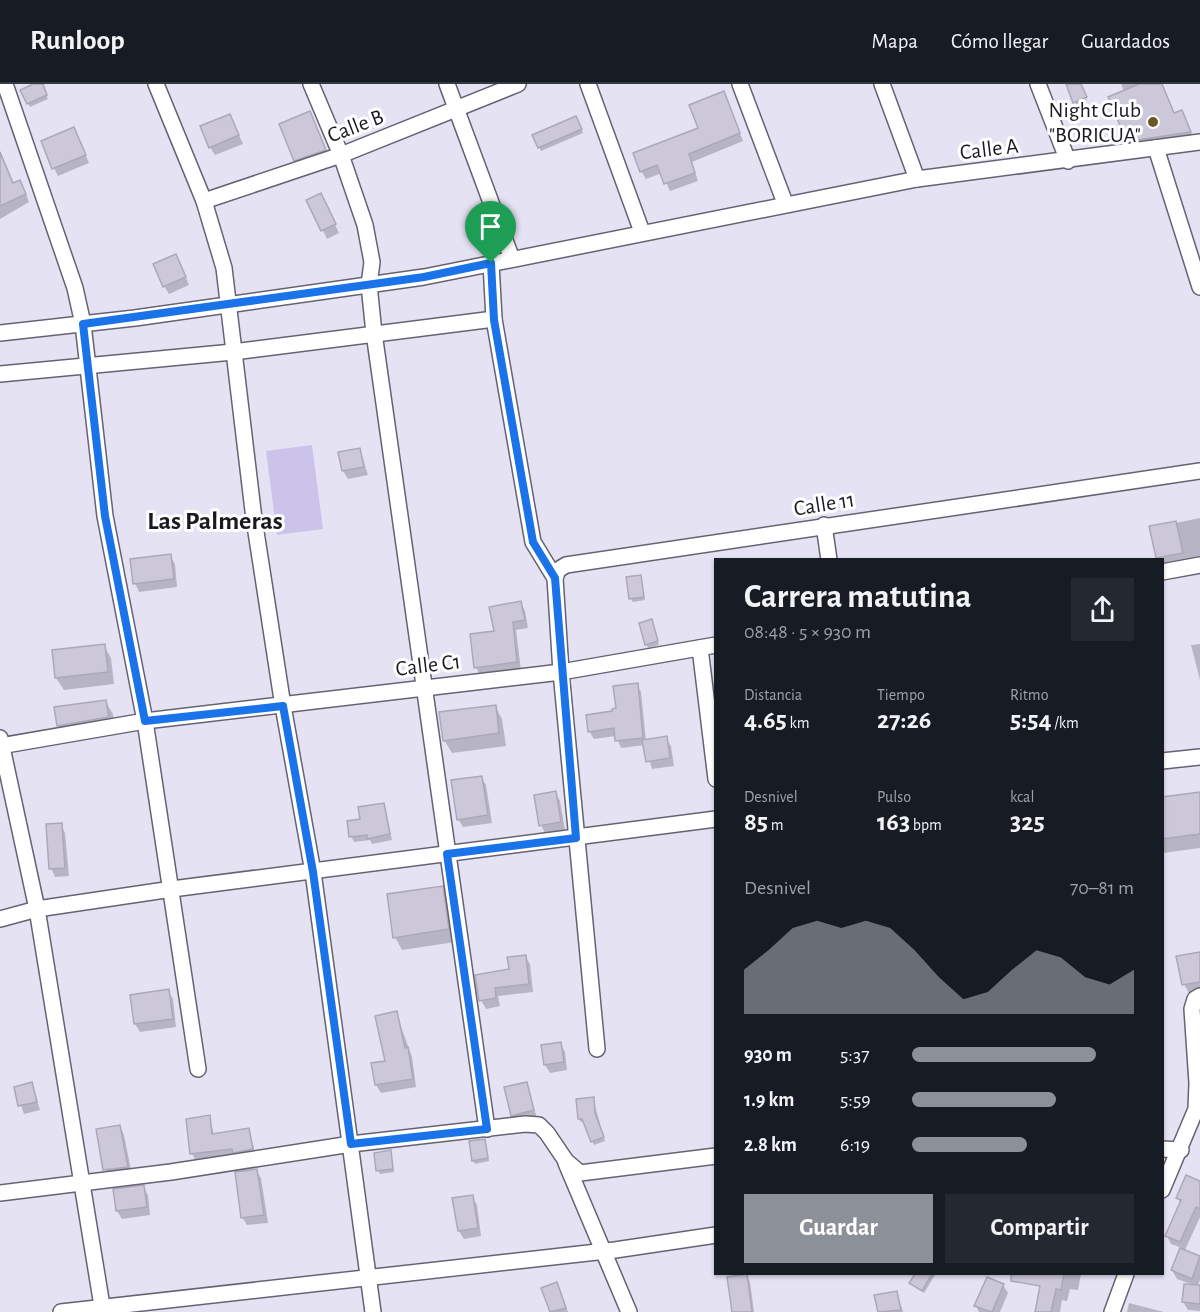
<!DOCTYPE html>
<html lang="es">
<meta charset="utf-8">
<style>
body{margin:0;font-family:"Alegreya Sans",sans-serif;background:#242831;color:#f1f3f6;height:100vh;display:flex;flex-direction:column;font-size:22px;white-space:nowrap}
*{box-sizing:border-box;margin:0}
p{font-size:20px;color:#9ea1a6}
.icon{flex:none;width:33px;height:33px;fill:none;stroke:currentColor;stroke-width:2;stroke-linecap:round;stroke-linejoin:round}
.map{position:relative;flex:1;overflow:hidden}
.panel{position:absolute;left:714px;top:474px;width:450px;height:717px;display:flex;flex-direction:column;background:#171b24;border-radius:0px;box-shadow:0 2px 4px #0004}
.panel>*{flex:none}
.pin{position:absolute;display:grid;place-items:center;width:51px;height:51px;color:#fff;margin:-62px -26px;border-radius:50% 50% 50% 0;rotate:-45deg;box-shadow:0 0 6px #0007}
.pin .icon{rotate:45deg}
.round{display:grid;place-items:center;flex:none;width:63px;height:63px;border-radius:0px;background:#242831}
.headline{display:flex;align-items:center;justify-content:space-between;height:102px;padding:0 30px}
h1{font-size:33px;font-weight:700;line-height:45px}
.metrics{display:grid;grid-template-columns:repeat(3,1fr);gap:9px;height:102px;padding:6px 30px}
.metrics div{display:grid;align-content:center}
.metrics b{font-size:26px;font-weight:700}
.metrics small{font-size:16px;font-weight:400}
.metrics p{font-size:16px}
.chart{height:168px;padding:12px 30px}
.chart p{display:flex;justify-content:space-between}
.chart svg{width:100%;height:108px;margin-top:6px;fill:#8c9099;opacity:.7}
.primary-button{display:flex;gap:12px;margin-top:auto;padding:12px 30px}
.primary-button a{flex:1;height:69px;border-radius:0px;background:#8c9099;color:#fff;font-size:24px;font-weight:700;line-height:69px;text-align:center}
.primary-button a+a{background:#242831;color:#f1f3f6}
ul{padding:0 30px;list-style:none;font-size:20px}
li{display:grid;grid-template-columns:96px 72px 1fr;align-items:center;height:45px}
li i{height:15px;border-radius:8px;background:#8c9099}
header{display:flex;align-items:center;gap:36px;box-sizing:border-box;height:84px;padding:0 30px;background:#171b24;border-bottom:2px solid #363941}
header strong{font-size:28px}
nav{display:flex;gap:33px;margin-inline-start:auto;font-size:21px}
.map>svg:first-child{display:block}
.green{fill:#ccc3eb}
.shadow{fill:#0003}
.building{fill:#ccc8da;stroke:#aba8b9;stroke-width:1.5}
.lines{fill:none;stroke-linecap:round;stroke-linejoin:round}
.street-casing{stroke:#666272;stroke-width:18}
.street{stroke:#fff;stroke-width:15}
.route-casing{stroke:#fff;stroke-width:12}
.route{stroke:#1a73e8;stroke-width:8}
.poi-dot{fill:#6b5625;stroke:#fff;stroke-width:2}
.labels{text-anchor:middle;stroke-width:6;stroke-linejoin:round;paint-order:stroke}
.poi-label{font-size:22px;fill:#1a191f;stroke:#fff;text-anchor:end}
.street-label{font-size:22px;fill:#1a191f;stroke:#fff}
.quarter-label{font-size:26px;font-weight:bold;fill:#1a191f;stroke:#fff}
</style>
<header>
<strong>Runloop</strong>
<nav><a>Mapa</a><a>Cómo llegar</a><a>Guardados</a></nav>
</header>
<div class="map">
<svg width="1200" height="1228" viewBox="0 0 1200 1228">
<rect width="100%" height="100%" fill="#e5e2f4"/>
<polygon class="green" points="312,361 323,445 277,451 266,367"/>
<g class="shadow">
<polygon points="37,0 41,0 48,15 30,23 22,7"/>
<polygon points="1067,0 1080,0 1087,17 1077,22"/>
<polygon points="1121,0 1162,0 1175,30 1181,27 1196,59 1145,67 1140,58 1131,61 1125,50 1124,7"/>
<polygon points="724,9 743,57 692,78 698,97 670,107 662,89 646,95 641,87 700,45"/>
<polygon points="230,32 243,60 215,71 210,63"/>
<polygon points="314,37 329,74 300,84 295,76"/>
<polygon points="578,37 583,49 541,67 539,63"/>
<polygon points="74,45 89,79 58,92 54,84"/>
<polygon points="0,67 14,101 24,105 29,118 0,135"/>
<polygon points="308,117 325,119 339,149 327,155"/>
<polygon points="180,180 189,201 169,210 164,202"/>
<polygon points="360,366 368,391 348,395 343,387 340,369"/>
<polygon points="1200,434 1200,473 1162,482 1162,476 1158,474 1151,444"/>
<polygon points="170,472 175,480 177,503 139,508 135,499"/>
<polygon points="640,492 645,516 633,518 631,515"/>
<polygon points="520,518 525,527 528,544 516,546 521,586 480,592 476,583 495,549"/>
<polygon points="653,541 659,561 648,564 646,560"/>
<polygon points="1200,560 1200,596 1191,561"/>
<polygon points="104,562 111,574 114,600 64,606 56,594"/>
<polygon points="637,601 641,608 646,657 666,654 671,662 674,682 652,685 645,661 621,664 616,652 594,655 589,647 618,626"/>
<polygon points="105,617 113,630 115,646 66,654 58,642 56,624"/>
<polygon points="495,622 502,635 506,662 452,669 444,656"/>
<polygon points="481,693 486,701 492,739 463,743 458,735"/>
<polygon points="555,708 560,717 565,746 545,749 541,741"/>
<polygon points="1200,710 1200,764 1163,769 1162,715"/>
<polygon points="383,721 392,756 372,760 370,756 354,758 351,752 362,736"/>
<polygon points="61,741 65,749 69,792 55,793 51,784"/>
<polygon points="442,803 449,816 455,858 402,866 395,853"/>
<polygon points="1200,870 1200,912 1191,913 1184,900"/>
<polygon points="525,872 530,880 533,908 498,912 500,922 486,925 481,916"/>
<polygon points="168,907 173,915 176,943 140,948 135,940"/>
<polygon points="396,929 412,973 416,1003 381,1009 376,1001 387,978"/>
<polygon points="560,959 565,968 567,986 550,989 545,981"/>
<polygon points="526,999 537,1034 517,1039 512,1031"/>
<polygon points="32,1000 40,1026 24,1030 15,1004"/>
<polygon points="593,1015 605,1057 594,1061 585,1038 581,1038 579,1035"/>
<polygon points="209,1033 214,1051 249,1045 256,1072 196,1077 192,1070 187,1036"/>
<polygon points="120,1043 124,1051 132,1091 109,1093 105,1085"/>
<polygon points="485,1056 489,1077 475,1080 473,1076"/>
<polygon points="390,1068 394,1088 380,1090 378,1086"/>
<polygon points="256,1086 261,1094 268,1139 247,1141 242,1133"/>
<polygon points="1200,1099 1200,1133 1185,1166 1200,1174 1200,1196 1197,1203 1200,1203 1200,1227 1188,1226 1183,1218 1194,1201 1177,1195 1172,1186 1182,1164 1171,1160 1167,1152 1181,1120 1178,1114"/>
<polygon points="143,1103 148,1111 150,1131 122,1135 117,1127"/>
<polygon points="472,1113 477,1121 481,1152 464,1155 459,1147"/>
<polygon points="917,1190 935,1191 924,1209 911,1199"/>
<polygon points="1036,1190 1081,1190 1078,1206 1070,1205 1067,1217 1062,1216 1060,1228 1036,1228 1040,1207"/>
<polygon points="747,1192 750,1198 754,1228 734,1228"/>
<polygon points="556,1200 561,1208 568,1228 551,1228 543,1205"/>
<polygon points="1003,1201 1008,1209 1000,1228 979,1228 976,1222"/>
<polygon points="897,1209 903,1228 879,1228 876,1213"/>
<polygon points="1129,1219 1164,1228 1127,1228"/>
</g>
<g class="building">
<polygon points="33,0 43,0 47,11 27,20 20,6"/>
<polygon points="1066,0 1081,0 1087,13 1073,19"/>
<polygon points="1139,0 1162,0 1174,29 1182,26 1191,48 1137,56 1133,47 1124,51 1108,13"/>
<polygon points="724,7 740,49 689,70 695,89 664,100 657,81 640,88 633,69 698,44 689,21"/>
<polygon points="310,27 326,66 294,77 279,40"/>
<polygon points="230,30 239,51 209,64 200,42"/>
<polygon points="576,32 582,45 538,64 532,51"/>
<polygon points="74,43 86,71 52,85 41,57"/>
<polygon points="0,68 13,99 20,96 26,110 0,122"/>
<polygon points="321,109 336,140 321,147 306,116"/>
<polygon points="176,170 186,193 163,203 153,180"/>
<polygon points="360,364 364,383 342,387 338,368"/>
<polygon points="1176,437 1183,469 1156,474 1149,442"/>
<polygon points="171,470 174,495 133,500 130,475"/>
<polygon points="641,491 644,513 629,515 626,493"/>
<polygon points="521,517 525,536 513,538 517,578 474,584 470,550 494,547 489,523"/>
<polygon points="652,535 658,557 645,561 639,539"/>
<polygon points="105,560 108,588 55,594 52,566"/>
<polygon points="638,599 643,654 615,657 614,644 588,648 586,631 612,627 612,625 616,624 613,602"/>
<polygon points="106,616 109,633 57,642 54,623"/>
<polygon points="496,621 499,649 443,657 439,628"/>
<polygon points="667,652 670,674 646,678 642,656"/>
<polygon points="482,692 488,731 457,736 451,696"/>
<polygon points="556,707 561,738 539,742 534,711"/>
<polygon points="1200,708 1200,750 1162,755 1162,713"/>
<polygon points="384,719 390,750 367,755 367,751 349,753 347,737 360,735 358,723"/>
<polygon points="62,739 65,784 49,785 46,740"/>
<polygon points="443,802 449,845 393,854 387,810"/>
<polygon points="1200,868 1200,898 1182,901 1176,872"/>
<polygon points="526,871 529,900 495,904 496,914 479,917 475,891 509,885 507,873"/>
<polygon points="169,905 173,935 134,940 130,911"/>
<polygon points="397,927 405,964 408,963 413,995 375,1001 371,979 385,977 375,932"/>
<polygon points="561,958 564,978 544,981 541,961"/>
<polygon points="32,998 37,1018 18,1022 14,1003"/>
<polygon points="527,998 534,1026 511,1032 504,1003"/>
<polygon points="594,1013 595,1029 604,1053 591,1058 582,1035 578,1035 576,1015"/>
<polygon points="210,1031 212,1050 249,1044 253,1065 233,1069 232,1065 190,1070 186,1035"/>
<polygon points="120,1041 128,1083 103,1086 96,1045"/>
<polygon points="485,1055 488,1074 472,1077 469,1057"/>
<polygon points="391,1066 393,1085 376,1087 374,1069"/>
<polygon points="257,1085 264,1131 241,1134 235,1088"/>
<polygon points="1186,1091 1200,1097 1200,1125 1196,1123 1180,1158 1165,1152 1181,1116 1176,1114"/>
<polygon points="144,1101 147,1123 116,1127 113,1105"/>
<polygon points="473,1111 478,1144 458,1147 452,1114"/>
<polygon points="1180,1164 1200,1172 1192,1195 1171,1186"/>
<polygon points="747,1190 752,1228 732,1228 727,1193"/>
<polygon points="915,1190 932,1190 922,1207 909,1199"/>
<polygon points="1011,1190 1064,1190 1061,1206 1056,1205 1051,1228 1035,1228 1040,1202 1011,1197"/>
<polygon points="987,1193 1004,1200 992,1228 974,1222"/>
<polygon points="557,1198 566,1224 550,1228 541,1204"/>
<polygon points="1184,1200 1200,1201 1200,1220 1182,1218"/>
<polygon points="897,1207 901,1226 878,1228 874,1211"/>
</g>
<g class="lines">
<g class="street-casing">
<g id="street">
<polyline points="5,0 75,204 83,240 105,432 145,637 198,985"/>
<polyline points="156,0 204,117 224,184 254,435 283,622 313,788 373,1228"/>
<polyline points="311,0 341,71 365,141 372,178 369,201 374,249 487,1045"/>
<polyline points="447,0 512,175"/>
<polyline points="588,0 642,148"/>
<polyline points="740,0 785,119"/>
<polyline points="882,0 917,95"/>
<polyline points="1038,0 1068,77"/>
<polyline points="1156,64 1200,203"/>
<polyline points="204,117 341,71 518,0"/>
<polyline points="491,179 494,235"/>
<polyline points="0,249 135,234 424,193 917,95 1200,58"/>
<polyline points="0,290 233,268 494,235 533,458 555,494"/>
<polyline points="824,441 829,476"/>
<polyline points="1162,488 1200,481"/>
<polyline points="700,564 716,695"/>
<polyline points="0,654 37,825 103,1228"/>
<polyline points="0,662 145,637 561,588 716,561"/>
<polyline points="1162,677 1200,673"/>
<polyline points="0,835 37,825 172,805 716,735"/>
<polyline points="597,965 561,588 555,494 558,486 566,481 1200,387"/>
<polyline points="1162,1065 1181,1066"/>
<polyline points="566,1079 629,1228"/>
<polyline points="1162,1106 1196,1025 1197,999 1192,925 1195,915 1200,912"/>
<polyline points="0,1109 171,1088 351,1060 525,1040 539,1041 547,1049 566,1077 580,1089 716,1072"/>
<polyline points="61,1228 615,1166 716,1151"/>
<polyline points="1112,1228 1126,1190"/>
</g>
</g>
<use href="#street" class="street"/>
</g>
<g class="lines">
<g class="route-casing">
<polygon id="route" points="491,179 494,236 533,458 555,494 576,754 447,770 487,1045 351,1060 313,788 283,622 145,637 105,432 83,240 424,193"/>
</g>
<use href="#route" class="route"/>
</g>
<circle class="poi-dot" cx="1153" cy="38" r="6"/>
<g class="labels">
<g class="poi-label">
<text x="1141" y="33">Night Club<tspan x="1141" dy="25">"BORICUA"</tspan></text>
</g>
<g class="street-label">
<text transform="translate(355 41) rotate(-21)" y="8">Calle B</text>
<text transform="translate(989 64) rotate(-7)" y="8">Calle A</text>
<text transform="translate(824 419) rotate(-9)" y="8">Calle 11</text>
<text transform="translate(428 580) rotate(-7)" y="8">Calle C1</text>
</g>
<g class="quarter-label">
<text x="215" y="445">Las Palmeras</text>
</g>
</g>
</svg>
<div class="pin" style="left:491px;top:179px;background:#1e9e55"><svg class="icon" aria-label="arrive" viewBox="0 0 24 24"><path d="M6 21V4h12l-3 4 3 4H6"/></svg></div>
<section class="panel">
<div class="headline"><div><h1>Carrera matutina</h1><p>08:48 · 5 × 930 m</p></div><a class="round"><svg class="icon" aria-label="share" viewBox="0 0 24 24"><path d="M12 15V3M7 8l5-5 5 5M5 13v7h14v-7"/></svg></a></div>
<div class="metrics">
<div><p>Distancia</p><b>4.65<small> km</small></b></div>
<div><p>Tiempo</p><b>27:26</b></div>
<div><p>Ritmo</p><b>5:54<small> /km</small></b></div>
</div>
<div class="metrics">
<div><p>Desnivel</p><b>85<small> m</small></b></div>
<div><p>Pulso</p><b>163<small> bpm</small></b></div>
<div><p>kcal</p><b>325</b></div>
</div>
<div class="chart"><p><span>Desnivel</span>70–81 m</p>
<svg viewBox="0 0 160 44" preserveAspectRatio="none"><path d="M0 44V26L10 18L20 9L30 6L40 9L50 6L60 9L70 18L80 29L90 38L100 35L110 26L120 18L130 21L140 29L150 32L160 26V44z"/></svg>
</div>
<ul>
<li><b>930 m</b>5:37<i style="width:83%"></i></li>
<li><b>1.9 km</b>5:59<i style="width:65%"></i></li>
<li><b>2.8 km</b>6:19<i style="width:52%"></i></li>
</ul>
<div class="primary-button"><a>Guardar</a><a>Compartir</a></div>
</section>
</div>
